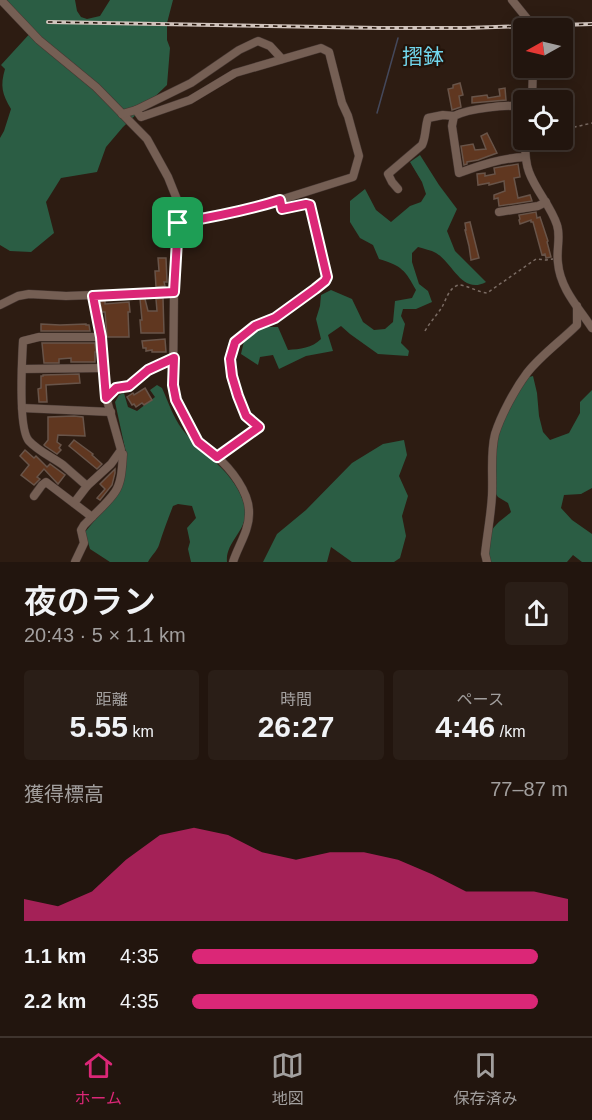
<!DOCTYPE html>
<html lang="ja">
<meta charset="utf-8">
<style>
body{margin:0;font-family:Helvetica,"Noto Sans JP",sans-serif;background:#2a1e17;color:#f1f3f6;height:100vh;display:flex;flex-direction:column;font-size:22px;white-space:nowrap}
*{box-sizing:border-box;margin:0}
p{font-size:20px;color:#a29f9e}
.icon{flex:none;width:33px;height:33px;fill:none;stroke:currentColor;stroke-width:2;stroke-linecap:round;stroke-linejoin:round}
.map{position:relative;height:562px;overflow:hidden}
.drawer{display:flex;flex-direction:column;background:#22150e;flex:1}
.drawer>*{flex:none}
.needle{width:39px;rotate:262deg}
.tools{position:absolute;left:513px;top:18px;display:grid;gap:12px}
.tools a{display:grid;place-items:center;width:60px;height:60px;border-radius:6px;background:#22150e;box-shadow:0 3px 15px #0003,0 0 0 2px #3f342e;font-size:30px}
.pin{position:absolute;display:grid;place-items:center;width:51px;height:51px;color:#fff;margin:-26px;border-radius:12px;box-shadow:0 3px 9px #0006}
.round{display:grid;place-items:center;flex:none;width:63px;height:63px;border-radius:6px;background:#2a1e17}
.summary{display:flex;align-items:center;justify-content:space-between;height:102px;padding:0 24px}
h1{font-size:33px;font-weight:600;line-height:45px}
.metrics{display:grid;grid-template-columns:repeat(3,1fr);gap:9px;height:102px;padding:6px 24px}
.metrics div{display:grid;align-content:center;border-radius:6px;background:#2a1e17;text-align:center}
.metrics b{font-size:30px;font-weight:600}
.metrics small{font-size:16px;font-weight:400}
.metrics p{font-size:16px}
.chart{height:168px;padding:12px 24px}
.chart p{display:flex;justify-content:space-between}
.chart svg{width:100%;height:108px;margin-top:6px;fill:#db2777;opacity:.7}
ul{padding:0 24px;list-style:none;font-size:20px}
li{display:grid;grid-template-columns:96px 72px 1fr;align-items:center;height:45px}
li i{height:15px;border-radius:8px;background:#db2777}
.menu{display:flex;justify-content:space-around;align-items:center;height:84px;border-top:2px solid #3f342e;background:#22150e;font-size:16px;color:#a29f9e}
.menu a{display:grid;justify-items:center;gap:3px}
.menu .selected{color:#db2777}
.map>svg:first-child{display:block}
.forest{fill:#2b5d44}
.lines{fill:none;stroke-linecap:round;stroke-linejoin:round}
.stream{stroke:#44485b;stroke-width:1.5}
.building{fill:#603720;stroke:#685449;stroke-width:1.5}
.minor-casing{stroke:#473833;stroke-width:9}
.path{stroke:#7a6b63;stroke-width:1.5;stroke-dasharray:3 3;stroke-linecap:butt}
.minor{stroke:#755f54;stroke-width:8}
.rail-casing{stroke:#d0c3bc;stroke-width:4}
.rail{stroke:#231309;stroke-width:1.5;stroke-dasharray:4.5;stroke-linecap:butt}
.route-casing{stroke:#fff;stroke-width:12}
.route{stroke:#db2777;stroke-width:8}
.labels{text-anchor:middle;stroke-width:4.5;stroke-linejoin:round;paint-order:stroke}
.neighbourhood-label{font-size:21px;fill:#72d8ef;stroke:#231309}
</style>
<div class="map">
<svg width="592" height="562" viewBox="0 0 592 562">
<rect width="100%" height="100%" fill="#2d1c12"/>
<g class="forest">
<path d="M7,0h68l2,11 4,6 6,2 13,-3 10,-16h63l-6,23v17l3,8 -3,37 -44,42 -17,20 -9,25 -36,6 -15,24 8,31 -23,19 -21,-1 -10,-6v-107l4,-7 7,-22c-9,-15 -11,-23 -6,-40l-4,-4 33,-36 -27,-26z"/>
<path d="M420,155l19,30 18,24 -10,22 8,20 31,31c-24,13 -33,-19 -50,-29 -5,-3 -12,-4 -18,-6l-6,6v9l7,22 9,7 4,11 -16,7h-13l-2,7 4,8 -4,19 8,8 -1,5 -30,-2 -28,-20 -9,-8 -13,9 5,16 -27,5 -27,13 -6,-14 -13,2 -2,8 -17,-11 3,-13 19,-14h15l10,23c12,-1 24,-2 33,-11l-5,-20 4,-13 1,-11 10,-5 21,9 11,23 11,8 11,-1 8,-7 2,-21 17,-3 4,-8c-11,-20 -14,-24 -37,-31l-6,-14 -13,-7 -10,-16v-21l15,-12 11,21 15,12 19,-16 11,-4 5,-8 -4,-12 -12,-20z"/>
<path d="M533,376l4,17 2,23 4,16 7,8 19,-7 11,-20v-11l12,-12v98l-11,6 -17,1 -3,13 11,12 20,14v28h-10l-9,-7 -6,7h-77c-6,-11 -3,-28 6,-37 4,-5 10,-8 15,-13l-3,-9 -10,-6 -7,-10 6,-50 10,-26 18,-33z"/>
<path d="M157,385l5,3c6,13 11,29 20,41 21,27 54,42 63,78 5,22 -20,34 -18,55h-36l-3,-13 2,-7 -3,-14 9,-10 -4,-12 -14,-2 -5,2c-5,13 -10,26 -14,39 -2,6 -8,11 -11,17h-38l-20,-13 -5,-17 35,-42 6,-37 -11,-51 4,-7 5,-2 4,14 9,4 18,-14 -5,-7z"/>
<polygon points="404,440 407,455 399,476 408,496 402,516 406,536 400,558 394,562 352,562 331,547 327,562 263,562 277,534 306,510 352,463 383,444"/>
</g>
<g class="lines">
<polyline class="stream" points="377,113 398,38"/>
</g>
<g class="building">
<polygon points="460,83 463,95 459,96 461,107 452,110 448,89 453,88 453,85"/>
<polygon points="505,88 506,100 472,103 472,97 487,95 488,98 500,96 499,89"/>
<polygon points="487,133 497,153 478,160 467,162 467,164 464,165 461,146 473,144 475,150 486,149 481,136"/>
<polygon points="518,164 520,177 514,178 518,198 530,195 532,201 499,206 498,198 494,199 494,195 505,191 504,181 489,185 489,183 478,185 477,174 485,173 485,176 495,174 494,168"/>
<polygon points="536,212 537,218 540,217 548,241 547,242 551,257 546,258 545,254 542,255 533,222 531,222 531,220 520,224 519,220 520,219 519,215"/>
<polygon points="470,222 479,258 471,260 469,246 465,230 466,230 465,223"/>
<polygon points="158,258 166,258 167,282 164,282 165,286 156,287 155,271 159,271"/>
<polygon points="163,298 164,333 141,333 140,320 142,320 140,299 145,299 148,311 157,311 156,299"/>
<polygon points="100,301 105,301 105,304 129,302 130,312 128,312 129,337 107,337 105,312 102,312"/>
<polygon points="41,324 60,325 86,324 86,325 89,325 90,331 41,331"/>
<polygon points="165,339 166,352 152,352 152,350 146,351 146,348 143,348 142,341"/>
<polygon points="42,343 95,343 96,352 95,352 95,362 71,362 71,358 59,359 59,363 44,363"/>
<polygon points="79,374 80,383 46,385 47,402 39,402 38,389 41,388 41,376 43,376 43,375"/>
<polygon points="145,388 152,400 144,405 142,403 136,407 134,404 132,405 127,397 133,393 134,395"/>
<polygon points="74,416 83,417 85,436 58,435 57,442 61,445 59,448 61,450 57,454 45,446 44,445 48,440 48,417"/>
<polygon points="74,440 93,454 92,455 102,464 97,469 69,446"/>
<polygon points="25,450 34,458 36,456 47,467 50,464 65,475 58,484 44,469 37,477 40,479 34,485 21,475 29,465 20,456"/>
<polygon points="115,469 115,473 112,485 100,500 97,498 105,489 100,484"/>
</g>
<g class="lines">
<g class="minor-casing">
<g id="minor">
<path d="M1,0l38,40 57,47 51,52 21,38 10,25v38l-4,52 -1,93c4,19 11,40 24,55 5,6 12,10 18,15 15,13 35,37 34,59 0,17 -11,32 -16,48"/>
<polyline points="512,0 529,21 531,28"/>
<polyline points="532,100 533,68"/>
<path d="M524,106c-19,-1 -54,2 -70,10l-2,10 7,47c22,-8 43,-15 66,-16"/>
<polyline points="136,110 141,117 190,100 235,73 321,48 329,52 342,103 348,116 359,156 353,177 255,208 225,215 178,223"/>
<polyline points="122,114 136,110 191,83 239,50 258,41 270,46 282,59"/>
<path d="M525,140c0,10 0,22 4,32 7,19 22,34 28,53 4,12 -1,25 1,38 2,25 20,44 34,65"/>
<path d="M398,189l-6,-7 -4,-8 34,-29c4,-8 3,-18 6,-27l15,-3 11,1"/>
<polyline points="499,212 538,206 546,202"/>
<polyline points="0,305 18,296 29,294 66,296 174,292"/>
<polyline points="22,369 104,368"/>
<polyline points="106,397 116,388 129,386 148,370 174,358"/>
<polyline points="22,408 111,412"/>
<polyline points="217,457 259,427 246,416 238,396 232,376 230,359 235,342 255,326 275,318 315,289 325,281 327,277 311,205 306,204 282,209 280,200"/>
<path d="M87,486c-8,-7 -16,-14 -24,-21 -11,-8 -25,-14 -34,-24 -11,-12 -7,-82 -6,-100l16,-4h62"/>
<polyline points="34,496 42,485 46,482 92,517 84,525 81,530 84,543 75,562"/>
<polyline points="74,503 87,486 111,464 121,450 106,397 101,337 93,296"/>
<path d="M92,517c8,-8 17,-16 23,-25 7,-10 7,-26 8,-38l-3,-1"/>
<path d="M487,562l-2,-8c2,-19 6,-39 7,-59 1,-20 -2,-42 3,-61 6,-19 20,-45 32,-61 14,-18 34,-32 50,-48v-19"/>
</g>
</g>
<g class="path">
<polyline points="562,130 592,123"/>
<path d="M425,331c5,-9 12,-16 17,-24 4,-7 7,-20 17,-22 7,0 19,7 28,8l49,-34 10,1 7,-1"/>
</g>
<use href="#minor" class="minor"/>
<g class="rail-casing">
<polyline id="rail" points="48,22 379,28 466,28 592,24"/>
</g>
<use href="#rail" class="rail"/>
</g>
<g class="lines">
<g class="route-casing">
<path id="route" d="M280,200l2,9 24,-5 4,1 17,72 -2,4 -10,8 -40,29 -20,8 -20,16 -5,17 2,17 6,20 8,20 13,11 -42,30 -19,-15 -22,-42 -3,-15 1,-27 -26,12 -19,16 -13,2 -10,10 -5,-61 -8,-41 81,-4 4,-69c35,-6 68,-12 102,-23z"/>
</g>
<use href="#route" class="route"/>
</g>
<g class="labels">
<g class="neighbourhood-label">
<text x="423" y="64">摺鉢</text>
</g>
</g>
</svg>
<div class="tools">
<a><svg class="needle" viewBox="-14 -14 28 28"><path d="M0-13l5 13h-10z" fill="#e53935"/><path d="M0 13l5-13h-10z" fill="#a29f9e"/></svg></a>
<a><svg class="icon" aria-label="locate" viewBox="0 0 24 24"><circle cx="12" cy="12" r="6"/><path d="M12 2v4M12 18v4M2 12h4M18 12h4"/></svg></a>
</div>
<div class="pin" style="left:178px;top:223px;background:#1e9e55"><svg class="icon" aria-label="arrive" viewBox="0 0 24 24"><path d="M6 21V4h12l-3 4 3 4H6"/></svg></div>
</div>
<section class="drawer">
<div class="summary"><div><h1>夜のラン</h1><p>20:43 · 5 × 1.1 km</p></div><a class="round"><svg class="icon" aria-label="share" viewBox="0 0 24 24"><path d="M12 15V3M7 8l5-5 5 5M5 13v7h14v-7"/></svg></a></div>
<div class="metrics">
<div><p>距離</p><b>5.55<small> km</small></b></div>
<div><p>時間</p><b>26:27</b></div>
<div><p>ペース</p><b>4:46<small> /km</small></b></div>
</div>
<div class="chart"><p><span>獲得標高</span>77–87 m</p>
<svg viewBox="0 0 160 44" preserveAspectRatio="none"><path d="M0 44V35L10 38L20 32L30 19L40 9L50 6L60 9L70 16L80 19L90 16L100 16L110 19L120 25L130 32L140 32L150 32L160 35V44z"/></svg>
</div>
<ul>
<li><b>1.1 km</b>4:35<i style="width:92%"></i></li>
<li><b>2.2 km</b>4:35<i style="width:92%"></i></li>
</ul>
</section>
<nav class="menu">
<a class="selected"><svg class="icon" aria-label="home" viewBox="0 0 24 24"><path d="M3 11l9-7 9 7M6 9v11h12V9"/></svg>ホーム</a>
<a><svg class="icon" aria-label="map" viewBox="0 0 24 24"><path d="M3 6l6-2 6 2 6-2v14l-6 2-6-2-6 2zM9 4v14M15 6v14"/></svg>地図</a>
<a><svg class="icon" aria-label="saved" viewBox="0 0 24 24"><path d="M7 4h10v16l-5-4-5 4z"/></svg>保存済み</a>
</nav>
